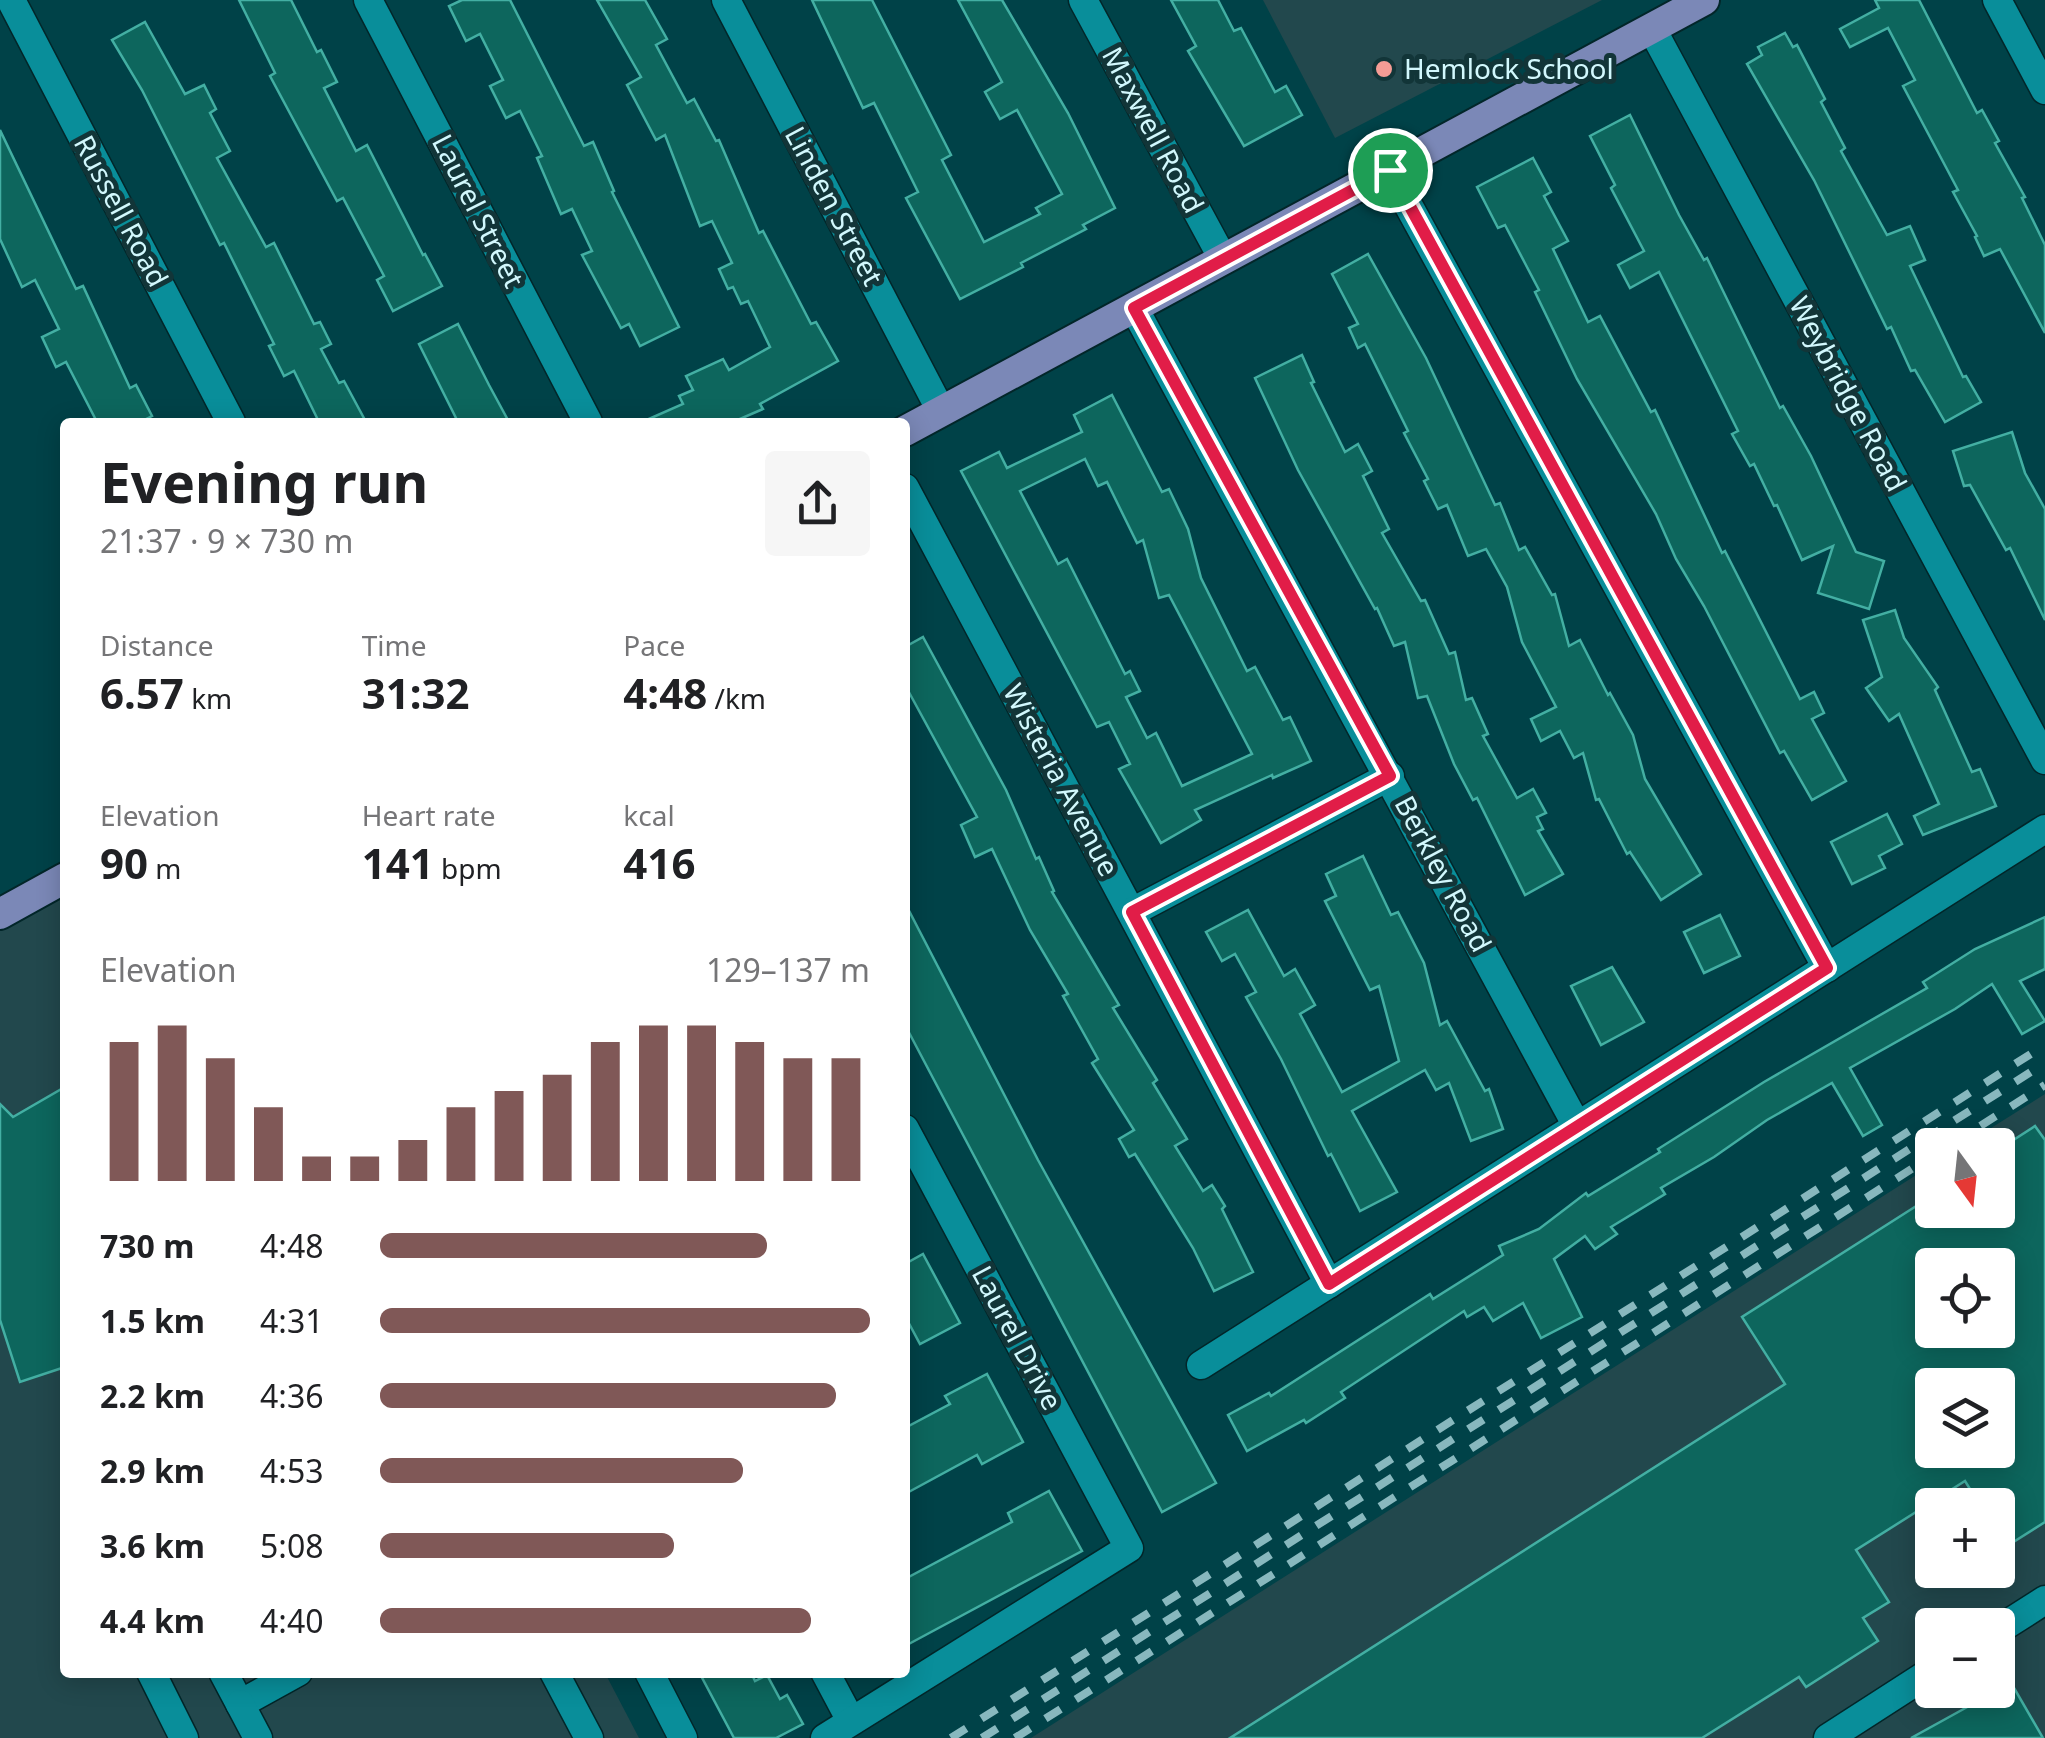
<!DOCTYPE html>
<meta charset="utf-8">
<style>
body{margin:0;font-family:"Noto Sans",sans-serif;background:#f6f6f6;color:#202124;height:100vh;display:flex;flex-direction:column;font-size:38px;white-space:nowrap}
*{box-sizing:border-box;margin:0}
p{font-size:32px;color:#757577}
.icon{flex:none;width:55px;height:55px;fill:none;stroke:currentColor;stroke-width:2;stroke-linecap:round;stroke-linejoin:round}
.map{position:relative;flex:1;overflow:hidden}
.panel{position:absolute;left:60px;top:418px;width:850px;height:1260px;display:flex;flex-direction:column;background:#fff;border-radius:10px;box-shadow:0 5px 25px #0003}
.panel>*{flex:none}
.needle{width:65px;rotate:165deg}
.controls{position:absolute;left:1915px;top:1128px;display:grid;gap:20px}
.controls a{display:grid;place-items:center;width:100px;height:100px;border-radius:10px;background:#fff;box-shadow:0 5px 25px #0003;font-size:50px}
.pin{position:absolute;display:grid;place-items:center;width:85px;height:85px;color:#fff;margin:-42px;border:5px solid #fff;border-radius:50%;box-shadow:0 2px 10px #0007}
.round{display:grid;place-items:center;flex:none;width:105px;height:105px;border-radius:10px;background:#f6f6f6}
.overview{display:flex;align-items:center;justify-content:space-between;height:170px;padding:0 40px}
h1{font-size:55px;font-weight:700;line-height:75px}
.metrics{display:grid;grid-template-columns:repeat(3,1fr);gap:15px;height:170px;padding:10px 40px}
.metrics div{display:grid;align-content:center}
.metrics b{font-size:42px;font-weight:700}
.metrics small{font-size:28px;font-weight:400}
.metrics p{font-size:28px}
.chart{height:280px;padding:20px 40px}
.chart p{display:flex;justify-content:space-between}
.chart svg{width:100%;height:180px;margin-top:10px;stroke:#805857;stroke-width:6}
ul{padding:0 40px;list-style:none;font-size:32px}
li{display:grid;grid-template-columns:160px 120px 1fr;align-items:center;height:75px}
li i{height:25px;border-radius:12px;background:#805857}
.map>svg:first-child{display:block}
.built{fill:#22484d;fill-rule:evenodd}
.building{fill:#0d665d;stroke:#43afa3;stroke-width:2.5;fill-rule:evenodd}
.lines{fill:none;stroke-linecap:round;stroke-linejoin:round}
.minor-casing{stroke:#022629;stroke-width:31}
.major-casing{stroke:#022629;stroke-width:34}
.minor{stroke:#098e9a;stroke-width:28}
.major{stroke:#7b88b7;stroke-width:30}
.rail{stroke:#88b8be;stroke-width:8;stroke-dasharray:18 18;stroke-linecap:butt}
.route-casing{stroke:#fff;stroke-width:20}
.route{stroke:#e11d48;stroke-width:12}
.poi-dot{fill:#f59c95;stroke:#123538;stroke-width:4}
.labels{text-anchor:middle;stroke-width:10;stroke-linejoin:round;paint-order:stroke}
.poi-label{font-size:28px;fill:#d2f8fd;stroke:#123538;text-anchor:start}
.street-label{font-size:28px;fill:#d2f8fd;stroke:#123538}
</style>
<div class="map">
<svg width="2045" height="1738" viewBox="0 0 2045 1738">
<rect width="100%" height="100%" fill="#004248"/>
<g class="built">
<polygon points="1263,0 1602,0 1335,138"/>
<polygon points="65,878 65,1672 605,1673 639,1738 0,1738 0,914"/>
<path d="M2045,1094v644h-1014l901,-573v45h66v-65h-34zM1932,1265h66v65h-66zM1932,1385h66v65h-66zM1932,1505h66v65h-66zM1932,1625h66v65h-66z"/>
</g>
<g class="building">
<polygon points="239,0 291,0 317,52 321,50 337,82 324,88 356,151 367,145 423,255 425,254 442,286 393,311 377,280 384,276 343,198 337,201 270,76 275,73"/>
<polygon points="462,0 510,0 584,146 593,142 614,191 612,192 679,327 640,346 629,324 621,328 582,255 592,251 572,209 561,214 537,158 542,156 520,111 506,118 490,86 503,80 480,34 466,41 449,6"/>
<polygon points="597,0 645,0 667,39 656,45 687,103 694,99 716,141 719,140 759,233 763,231 811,324 816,322 838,361 760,404 763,409 733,422 642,422 683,404 679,396 693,390 686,376 723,359 729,370 770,347 748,301 741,304 733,287 728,289 719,269 732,263 712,221 700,226 665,135 656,140 627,85 641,77"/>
<polygon points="812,0 872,0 951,155 942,160 984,242 1040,214 1036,208 1062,194 1017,110 1000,119 985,92 1002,82 958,0 1002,0 1068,113 1115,208 1083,225 1086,229 1021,263 1023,267 960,299 906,198 918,192 874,103 863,108"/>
<polygon points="1171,0 1218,0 1234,31 1241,28 1275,92 1286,86 1302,115 1244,146 1188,51 1196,46"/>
<polygon points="1875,0 1919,0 1977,113 1982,110 1999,141 1995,143 2025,197 2022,198 2045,245 2045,333 2000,249 1984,256 1975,237 1977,236 1953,192 1958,190 1903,86 1915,80 1888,28 1850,47 1840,29 1879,8"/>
<polygon points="145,22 185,94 204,85 216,109 210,113 230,151 217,158 266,247 274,243 314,324 320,322 331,344 321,349 339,383 344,381 366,422 319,422 294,371 284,376 269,346 274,344 224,243 220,245 142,90 112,40"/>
<polygon points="1785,33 1793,47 1797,45 1825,99 1821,102 1845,148 1841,151 1887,235 1910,226 1925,260 1910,266 1963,377 1966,376 1981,402 1945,422 1915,370 1911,371 1891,327 1887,329 1814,180 1747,64 1762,55 1758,47"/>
<polygon points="1630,115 1679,215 1704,260 1707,258 1780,408 1783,406 1811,456 1856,552 1884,561 1869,609 1818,593 1833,546 1802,560 1777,505 1774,506 1754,464 1750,466 1732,434 1738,431 1659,272 1630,288 1618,265 1644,251 1611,188 1615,185 1590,136"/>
<polygon points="0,130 76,289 83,286 130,388 136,385 152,416 140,422 97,422 66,362 56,367 42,337 59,329 35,280 22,287 0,239"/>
<polygon points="1533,158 1551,192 1544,196 1568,241 1553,249 1588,322 1600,316 1651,412 1655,410 1722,553 1725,551 1800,699 1814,692 1824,713 1812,719 1846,781 1812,800 1784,751 1780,753 1704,606 1676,559 1656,514 1577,379 1535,292 1539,290 1505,225 1498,228 1477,187"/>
<polygon points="1368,254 1426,358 1495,505 1500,503 1519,550 1525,547 1552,595 1555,594 1569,646 1580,640 1608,695 1610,693 1633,735 1645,779 1701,874 1661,900 1630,852 1627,854 1599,799 1596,800 1583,753 1574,758 1560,731 1541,741 1531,719 1556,707 1522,642 1507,587 1486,549 1468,556 1447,505 1438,509 1424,481 1428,479 1404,433 1408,431 1365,344 1358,348 1349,328 1358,324 1332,274"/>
<polygon points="458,324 489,385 509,422 458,422 419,344"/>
<polygon points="1302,355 1314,382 1311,383 1345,452 1358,444 1372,471 1363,476 1389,529 1382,533 1421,601 1425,600 1449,654 1455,652 1466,700 1472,698 1488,734 1483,736 1517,798 1533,789 1546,813 1537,817 1543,829 1538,831 1563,874 1525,895 1477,798 1473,800 1454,764 1427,696 1418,698 1405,642 1394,646 1377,608 1375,609 1298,470 1255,378"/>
<path d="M1112,395l50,97 7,-3 19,40 13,49 46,93 8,-4 28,53 7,-3 21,44 -38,17 -1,-3 -77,35 6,10 -40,23 -42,-74 11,-5 -21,-42 -12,5 -136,-256 38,-19 8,16 75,-36 -8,-17zM1085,459l13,27 9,-4 30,61 6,-3 16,58 10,-3 83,159 -70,32 -26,-53 -9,5 -21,-41 14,-6 -10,-20 -5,3 -58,-115 -9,5 -38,-73z"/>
<polygon points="2012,432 2025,473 2045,509 2045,620 2010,548 2006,550 1970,485 1964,486 1953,451"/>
<polygon points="1895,610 1904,638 1938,687 1935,690 1972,772 1980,769 1996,806 1923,835 1914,816 1939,804 1899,714 1889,721 1866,688 1882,677 1863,620"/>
<polygon points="923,637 1006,790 1036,859 1039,857 1054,891 1052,892 1119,1005 1113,1008 1157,1080 1153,1083 1187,1139 1175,1146 1203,1191 1212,1185 1225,1206 1222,1209 1253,1272 1214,1291 1193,1248 1135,1154 1129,1157 1119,1139 1134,1130 1092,1063 1098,1059 1063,996 1068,994 1030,930 992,849 975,857 961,825 977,817 905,685 905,647"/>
<polygon points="1887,814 1902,844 1879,856 1885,868 1852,884 1831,842"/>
<polygon points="1363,856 1391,915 1398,912 1424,963 1440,1025 1447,1021 1485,1091 1489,1089 1503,1129 1471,1141 1449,1083 1436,1090 1425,1070 1352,1111 1397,1192 1360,1211 1331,1154 1328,1156 1281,1059 1246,997 1256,992 1235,954 1222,961 1206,932 1248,910 1284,976 1295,969 1315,1005 1300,1014 1342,1092 1399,1061 1379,986 1370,990 1325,901 1336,896 1326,874"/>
<polygon points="905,903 1038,1160 1216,1483 1162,1512 905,1025"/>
<polygon points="1720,915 1740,956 1704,973 1684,932"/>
<polygon points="2045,917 2045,969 2020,981 2045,1021 2022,1034 1992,984 1955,1009 1850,1068 1882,1125 1863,1136 1832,1083 1767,1120 1714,1157 1661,1188 1665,1194 1611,1227 1617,1234 1595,1249 1585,1236 1554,1259 1582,1317 1541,1338 1523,1303 1493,1321 1484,1307 1467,1317 1464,1311 1341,1392 1345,1398 1306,1423 1304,1420 1247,1451 1228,1415 1269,1393 1271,1396 1430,1294 1433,1299 1503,1255 1499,1246 1539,1229 1586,1193 1588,1196 1660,1152 1658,1149 1764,1082 1927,988 1923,982 1975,949"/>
<polygon points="1612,967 1644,1022 1601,1045 1571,986"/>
<polygon points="65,1087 65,1367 20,1382 0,1320 0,1104 13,1117"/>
<path d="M2035,1126l10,14v382l-38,24 -9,-14v-27h-18l-15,-24 -109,69 33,52 -26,16 15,23 -72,46 -7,-10 -97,61h-472l555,-354 -43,-67 190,-121v14h66v-60zM1932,1265h66v65h-66zM1932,1385h66v65h-66z"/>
<polygon points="923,1254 960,1323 920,1344 905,1316 905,1264"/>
<polygon points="987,1374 1023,1442 982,1464 977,1455 905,1494 905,1428 950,1404 945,1396"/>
<polygon points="1049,1491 1082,1551 905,1646 905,1579 1012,1522 1008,1513"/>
<polygon points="699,1672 751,1672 755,1681 767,1675 780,1699 787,1695 803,1724 776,1738 734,1738"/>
<polygon points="2010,1681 2043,1738 1911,1738 1998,1690"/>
</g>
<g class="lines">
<g class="minor-casing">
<g id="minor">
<polyline points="11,0 231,422"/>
<polyline points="368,0 588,422"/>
<polyline points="726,0 941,411"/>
<polyline points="1083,0 1223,259"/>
<polyline points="1997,0 2045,90"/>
<polyline points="1652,29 2045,760"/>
<polyline points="1389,170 1827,968"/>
<polyline points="1134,308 1577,1126"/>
<polyline points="905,488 1329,1284"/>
<polyline points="1132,912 1390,776"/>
<polyline points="1201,1365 2045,829"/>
<polyline points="1998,1630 2045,1600"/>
<polyline points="151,1672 184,1738"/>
<polyline points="223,1672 240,1704 298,1672"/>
<polyline points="554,1672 589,1738"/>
<polyline points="649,1672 683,1738"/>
<polyline points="825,1672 851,1721"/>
<polyline points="240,1704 258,1738"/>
<polyline points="825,1738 1129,1548 905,1129"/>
<polyline points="1828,1738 1932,1671"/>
</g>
</g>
<g class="major-casing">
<g id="major">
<polyline points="905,431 1704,0"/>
<polyline points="0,914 65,878"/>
</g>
</g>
<use href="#minor" class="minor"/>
<use href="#major" class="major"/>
<g class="rail">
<polyline points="1950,1145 2045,1085"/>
<polyline points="951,1738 2045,1045"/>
<polyline points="982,1738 2045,1063"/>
<polyline points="1015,1738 1932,1156"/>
</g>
</g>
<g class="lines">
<g class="route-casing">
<polygon id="route" points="1390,170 1827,968 1329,1284 1132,912 1390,776 1134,308"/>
</g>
<use href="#route" class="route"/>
</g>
<circle class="poi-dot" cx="1384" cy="69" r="10"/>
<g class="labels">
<g class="poi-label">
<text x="1404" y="79">Hemlock School</text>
</g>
<g class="street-label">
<text transform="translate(1153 130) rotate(62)" y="10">Maxwell Road</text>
<text transform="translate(834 206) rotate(62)" y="10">Linden Street</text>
<text transform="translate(121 211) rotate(62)" y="10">Russell Road</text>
<text transform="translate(478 211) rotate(63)" y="10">Laurel Street</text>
<text transform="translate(1848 394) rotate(62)" y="10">Weybridge Road</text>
<text transform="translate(1061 780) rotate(62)" y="10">Wisteria Avenue</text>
<text transform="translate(1443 874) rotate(62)" y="10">Berkley Road</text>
<text transform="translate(1017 1338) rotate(62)" y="10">Laurel Drive</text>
</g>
</g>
</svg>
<div class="controls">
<a><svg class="needle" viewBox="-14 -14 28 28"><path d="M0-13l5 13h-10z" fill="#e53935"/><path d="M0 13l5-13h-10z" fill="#757577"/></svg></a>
<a><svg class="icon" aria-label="locate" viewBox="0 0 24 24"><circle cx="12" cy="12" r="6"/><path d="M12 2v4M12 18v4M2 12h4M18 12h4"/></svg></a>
<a><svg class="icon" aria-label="layers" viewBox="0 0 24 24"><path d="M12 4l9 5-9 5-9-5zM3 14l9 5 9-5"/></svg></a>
<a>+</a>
<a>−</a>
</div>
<div class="pin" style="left:1390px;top:170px;background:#1e9e55"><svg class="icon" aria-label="arrive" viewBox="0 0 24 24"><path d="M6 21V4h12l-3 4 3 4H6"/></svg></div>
<section class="panel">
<div class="overview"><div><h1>Evening run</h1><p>21:37 · 9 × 730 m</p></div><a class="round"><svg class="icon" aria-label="share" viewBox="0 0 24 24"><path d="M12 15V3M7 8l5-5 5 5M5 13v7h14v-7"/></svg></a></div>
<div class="metrics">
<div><p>Distance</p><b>6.57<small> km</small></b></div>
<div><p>Time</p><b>31:32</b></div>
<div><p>Pace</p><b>4:48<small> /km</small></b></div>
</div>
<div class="metrics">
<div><p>Elevation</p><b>90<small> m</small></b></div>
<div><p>Heart rate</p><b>141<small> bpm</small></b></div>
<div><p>kcal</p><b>416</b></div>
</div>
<div class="chart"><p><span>Elevation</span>129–137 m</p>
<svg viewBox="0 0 160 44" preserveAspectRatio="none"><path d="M5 44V10M15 44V6M25 44V14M35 44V26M45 44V38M55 44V38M65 44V34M75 44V26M85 44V22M95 44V18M105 44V10M115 44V6M125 44V6M135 44V10M145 44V14M155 44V14"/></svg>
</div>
<ul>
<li><b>730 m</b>4:48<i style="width:79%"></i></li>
<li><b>1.5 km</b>4:31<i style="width:100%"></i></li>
<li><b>2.2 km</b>4:36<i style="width:93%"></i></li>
<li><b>2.9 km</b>4:53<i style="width:74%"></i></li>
<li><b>3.6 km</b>5:08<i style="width:60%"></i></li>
<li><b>4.4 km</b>4:40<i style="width:88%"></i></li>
</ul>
</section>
</div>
